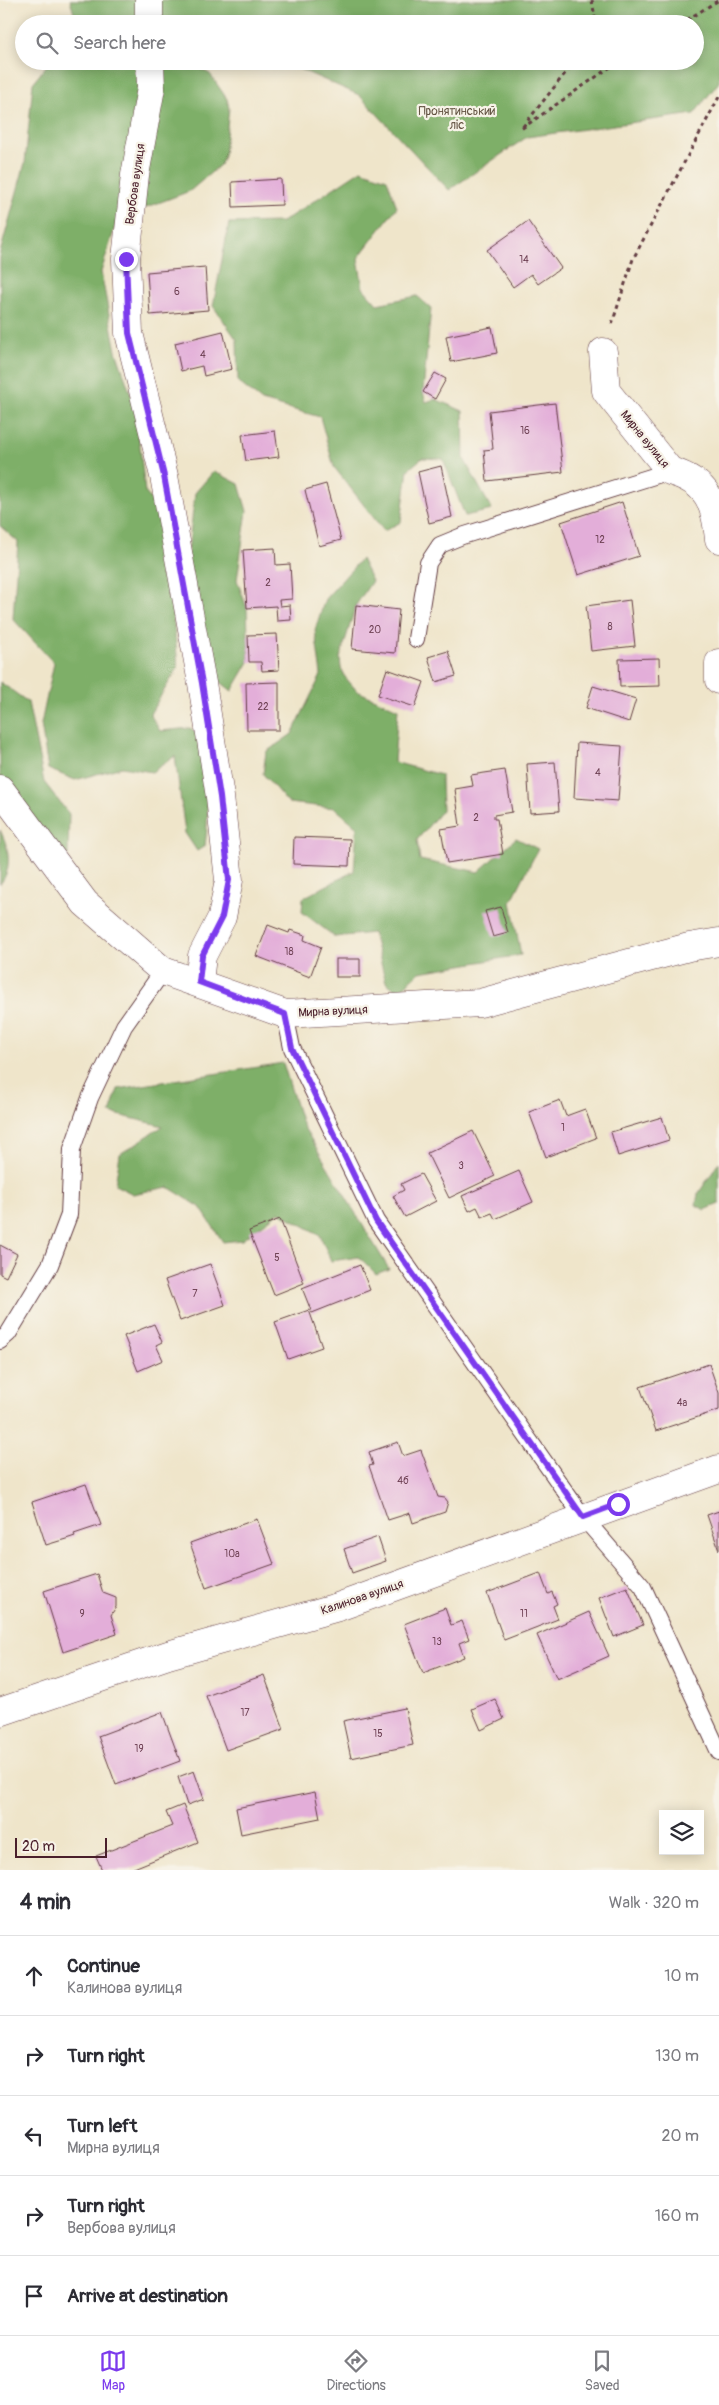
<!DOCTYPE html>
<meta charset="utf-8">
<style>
:root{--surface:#fff;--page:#f2f2f3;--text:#2b2b33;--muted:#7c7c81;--line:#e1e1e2;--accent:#7c3aed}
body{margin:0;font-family:Pangolin,sans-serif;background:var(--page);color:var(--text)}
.controls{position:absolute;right:15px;bottom:15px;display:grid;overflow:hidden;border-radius:0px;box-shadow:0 2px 12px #0003}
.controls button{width:45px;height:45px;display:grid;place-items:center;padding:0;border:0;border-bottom:1px solid var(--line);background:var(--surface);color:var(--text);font:25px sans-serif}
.scale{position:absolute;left:15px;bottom:12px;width:92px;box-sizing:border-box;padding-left:5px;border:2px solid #4a1f2b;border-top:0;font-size:14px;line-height:18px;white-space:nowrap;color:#4a1f2b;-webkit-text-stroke:4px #f7f3e8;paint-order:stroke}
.stop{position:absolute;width:15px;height:15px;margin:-11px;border:4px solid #7c3aed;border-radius:50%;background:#fff}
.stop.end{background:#7c3aed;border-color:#fff;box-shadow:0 1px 5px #0008}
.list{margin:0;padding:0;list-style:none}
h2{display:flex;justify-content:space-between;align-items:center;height:65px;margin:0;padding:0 20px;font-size:21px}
h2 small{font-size:16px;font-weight:400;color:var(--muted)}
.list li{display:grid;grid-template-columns:32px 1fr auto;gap:15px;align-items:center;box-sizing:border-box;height:80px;padding:0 20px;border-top:1px solid var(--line)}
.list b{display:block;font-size:19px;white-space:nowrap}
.list p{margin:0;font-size:16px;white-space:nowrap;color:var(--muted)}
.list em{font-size:16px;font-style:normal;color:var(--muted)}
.icon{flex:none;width:28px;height:28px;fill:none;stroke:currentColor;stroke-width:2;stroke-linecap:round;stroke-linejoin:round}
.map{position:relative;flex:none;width:719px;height:1870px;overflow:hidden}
.search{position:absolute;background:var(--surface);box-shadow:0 2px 12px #0003;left:15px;right:15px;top:15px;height:55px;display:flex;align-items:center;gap:12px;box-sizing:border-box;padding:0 18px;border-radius:28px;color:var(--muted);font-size:19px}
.sheet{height:465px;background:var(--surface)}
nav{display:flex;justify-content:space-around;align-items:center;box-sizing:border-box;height:70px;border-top:1px solid var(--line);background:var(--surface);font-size:14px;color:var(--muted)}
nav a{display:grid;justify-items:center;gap:2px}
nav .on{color:var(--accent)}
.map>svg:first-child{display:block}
.forest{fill:#7eaf68;stroke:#64674a}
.building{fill:#e3aed9}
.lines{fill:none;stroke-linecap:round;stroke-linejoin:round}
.service-casing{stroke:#633d43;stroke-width:18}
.minor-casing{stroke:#633d43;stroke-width:29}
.path{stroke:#633d43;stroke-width:3;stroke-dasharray:4 4;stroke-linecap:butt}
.service{stroke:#fff;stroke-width:16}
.minor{stroke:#fff;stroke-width:28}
.route{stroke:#7c3aed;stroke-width:6}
.labels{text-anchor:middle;stroke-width:4.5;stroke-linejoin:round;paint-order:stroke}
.number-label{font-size:10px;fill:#704356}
.park-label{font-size:12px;fill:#635342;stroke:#f7f3e8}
.street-label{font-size:12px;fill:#4a1f2b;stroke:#f7f3e8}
</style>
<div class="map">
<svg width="719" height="1870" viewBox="0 0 719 1870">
<rect width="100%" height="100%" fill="#f7f3e8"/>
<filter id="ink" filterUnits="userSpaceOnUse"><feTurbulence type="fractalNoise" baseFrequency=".02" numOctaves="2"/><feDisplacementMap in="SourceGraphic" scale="10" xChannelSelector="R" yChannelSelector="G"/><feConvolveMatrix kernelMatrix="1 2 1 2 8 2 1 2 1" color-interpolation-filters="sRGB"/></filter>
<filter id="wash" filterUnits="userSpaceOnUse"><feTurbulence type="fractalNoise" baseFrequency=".0096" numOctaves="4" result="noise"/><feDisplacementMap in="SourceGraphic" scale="20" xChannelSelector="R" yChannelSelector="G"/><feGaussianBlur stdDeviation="1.12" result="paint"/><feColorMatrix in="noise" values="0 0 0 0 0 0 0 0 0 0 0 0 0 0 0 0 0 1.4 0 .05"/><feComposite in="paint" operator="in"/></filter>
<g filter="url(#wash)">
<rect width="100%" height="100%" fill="#efe5ca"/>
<g class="forest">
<polygon points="70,0 150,0 147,24 77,24"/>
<polygon points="158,0 719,0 719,82 694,114 527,137 449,190 359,95 281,61 695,61 695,24 159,24"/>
<path d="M 59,61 L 120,61 L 193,65 L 210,74 L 227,99 L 229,108 L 224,156 L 220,165 L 190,191 L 118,218 L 101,272 L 116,351 L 136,410 L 145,492 L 164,516 L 178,667 L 150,714 L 160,731 L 190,728 L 199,734 C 208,769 210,810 205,846 L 197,851 L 185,833 L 175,756 L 152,772 L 122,767 L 75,780 L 48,769 L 41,724 L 54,663 L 13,619 L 18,542 L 0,526 L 0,253 L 25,163 L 33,83 L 47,65 Z"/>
<polygon points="361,170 387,179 397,207 358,258 363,288 377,304 417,296 431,308 423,392 426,402 435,399 463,411 464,459 492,510 465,516 443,459 422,458 408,470 401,522 384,531 334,467 320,417 262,401 238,382 237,340 213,306 229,223 282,222"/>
<polygon points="214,471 239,484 247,511 237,580 247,608 249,662 232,691 214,677 186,569 195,493"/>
<polygon points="361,559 372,581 356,605 340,658 341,668 345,677 357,691 398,709 394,762 441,775 442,810 417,840 420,860 478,872 516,838 538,849 511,902 521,955 420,972 398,992 386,982 373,933 335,937 302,912 303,898 354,871 357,827 335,808 288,803 263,774 266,752 292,734 321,675 315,630 325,599"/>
<polygon points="0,682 28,702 44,782 69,814 68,855 46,851 0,778"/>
<path d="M 0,830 C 9,847 13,869 0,884 Z"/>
<polygon points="283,1063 302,1124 389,1269 376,1274 359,1257 331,1261 320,1235 279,1212 242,1240 223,1242 200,1207 168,1187 133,1194 115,1185 120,1154 163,1126 110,1113 118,1089"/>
<polygon points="719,1162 719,1204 705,1210 696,1205 698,1194"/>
</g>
<g id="blocks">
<g class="building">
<polygon points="281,179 282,205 233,207 232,182"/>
<polygon points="528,221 561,268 538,284 531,274 513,287 487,250"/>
<polygon points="205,267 208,310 150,315 147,272"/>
<polygon points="492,327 497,353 451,362 446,336"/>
<polygon points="223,331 232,369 204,376 202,366 181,371 175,343"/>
<polygon points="435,373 446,379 435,399 423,392"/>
<polygon points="555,403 563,472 487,481 484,450 493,449 489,411"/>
<polygon points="275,431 279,457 246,461 242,435"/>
<polygon points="441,466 452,517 429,523 418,472"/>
<polygon points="326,484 341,540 319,546 305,490"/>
<polygon points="622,502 639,556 578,575 561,522"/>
<polygon points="275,548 276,565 290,564 292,599 279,600 280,606 290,605 291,620 277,621 276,606 247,608 243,550"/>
<polygon points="630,600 635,646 591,651 586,606"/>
<polygon points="356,605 399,610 395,653 352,649"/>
<polygon points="277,634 279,670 262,671 261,662 249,662 248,635"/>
<polygon points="448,651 456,676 436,682 428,657"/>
<polygon points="659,658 660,686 620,687 619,659"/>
<polygon points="387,669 424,682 415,707 378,695"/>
<polygon points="279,682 279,730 247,730 246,683"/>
<polygon points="593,686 636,699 629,722 586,708"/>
<polygon points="577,743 622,746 618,801 574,798"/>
<polygon points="555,762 559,811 530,813 527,764"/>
<polygon points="505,770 512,812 494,815 494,819 497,819 503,854 447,863 441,829 460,826 455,789 473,786 471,775"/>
<polygon points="294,837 350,839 349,866 293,864"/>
<polygon points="501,907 508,933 493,937 485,911"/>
<polygon points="268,925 289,933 290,930 305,935 304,940 321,947 310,977 256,956"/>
<rect x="336" y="959" width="24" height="18"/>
<polygon points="560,1100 566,1116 585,1109 596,1138 546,1157 529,1112"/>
<polygon points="662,1117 669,1140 618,1156 611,1132"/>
<polygon points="473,1131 495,1176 449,1198 427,1153"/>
<polygon points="519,1171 533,1202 495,1219 492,1213 482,1217 477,1207 469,1211 462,1196"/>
<polygon points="421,1174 436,1201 405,1217 393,1196 404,1190 401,1184"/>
<polygon points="280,1219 304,1283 274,1295 249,1231"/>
<polygon points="0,1245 17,1254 6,1277 0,1274"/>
<polygon points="210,1264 225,1305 180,1321 165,1280"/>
<polygon points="360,1265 370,1290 312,1313 302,1288"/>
<polygon points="309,1310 322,1347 288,1359 275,1322"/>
<polygon points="154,1324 162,1342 156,1345 163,1360 138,1371 124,1336"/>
<polygon points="709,1364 719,1393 719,1410 656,1431 640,1387"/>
<polygon points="398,1442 403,1456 421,1450 438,1497 445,1498 448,1502 445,1512 413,1523 410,1513 388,1520 369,1466 373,1465 369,1452"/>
<polygon points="86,1484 101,1525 74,1534 75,1536 66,1539 46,1545 32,1502"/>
<polygon points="719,1511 719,1550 707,1515"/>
<polygon points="257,1519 274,1564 206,1588 190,1543"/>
<polygon points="378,1537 386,1561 352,1573 344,1549"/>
<polygon points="540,1573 548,1594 552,1592 557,1604 553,1606 558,1619 504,1640 487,1593"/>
<polygon points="97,1574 103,1593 116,1598 116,1607 111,1615 117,1634 63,1652 44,1591"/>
<polygon points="627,1587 643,1625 614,1637 599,1598"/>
<polygon points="445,1608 451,1625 462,1621 469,1639 459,1643 464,1657 423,1673 404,1624"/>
<polygon points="589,1612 609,1656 557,1679 537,1635"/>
<polygon points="264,1675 284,1729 226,1750 206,1696"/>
<polygon points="495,1699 504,1719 481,1730 472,1709"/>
<polygon points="405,1708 413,1745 351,1758 343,1721"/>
<polygon points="162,1712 180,1761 116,1785 98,1736"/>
<polygon points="194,1771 204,1799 187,1805 178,1777"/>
<polygon points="315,1792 320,1818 241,1834 236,1808"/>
<polygon points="183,1805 198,1842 129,1870 102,1870 96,1856 172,1826 166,1812"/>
</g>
</g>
</g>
<g filter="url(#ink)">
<use href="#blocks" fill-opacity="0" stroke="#633d43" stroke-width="1"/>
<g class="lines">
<defs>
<g id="service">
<polyline points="416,639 428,563 440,545 462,536 670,471"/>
<polyline points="285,1014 292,1048 376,1221 583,1517 643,1587 719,1752"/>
<polyline points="0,1341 8,1334 50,1265 69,1215 72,1149 90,1098 124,1026 163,971"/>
</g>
<g id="minor">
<polyline points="149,0 149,24"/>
<polyline points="150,61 151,88 135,175 126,259 129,333 164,476 202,683 220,797 229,880 222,917 202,956 199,982"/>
<path d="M 603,352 L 606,391 L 670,471 C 708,482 715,502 719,539"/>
<polyline points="719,663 719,680"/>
<polyline points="0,789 85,903 163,971 285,1014 480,1003 689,947 719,942"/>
<polyline points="0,1712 168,1655 338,1607 719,1469"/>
</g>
</defs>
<use href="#service" class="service-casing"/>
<use href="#minor" class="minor-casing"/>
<g class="path">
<polyline points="592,0 596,24"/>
<polyline points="680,24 719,0"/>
<polyline points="575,61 521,129 619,61"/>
<polyline points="612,324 633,259 719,97"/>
</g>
<use href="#service" class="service"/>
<use href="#minor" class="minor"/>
</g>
</g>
<g class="lines" filter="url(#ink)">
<polyline class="route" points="126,259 129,333 164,476 202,683 220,797 229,880 222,917 202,956 199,982 285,1014 292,1048 376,1221 583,1517 618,1504"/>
</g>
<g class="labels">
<g class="number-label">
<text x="524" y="263">14</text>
<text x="177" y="295">6</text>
<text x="203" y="358">4</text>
<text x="525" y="434">16</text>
<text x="600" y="543">12</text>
<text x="268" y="586">2</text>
<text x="610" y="630">8</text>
<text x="375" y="633">20</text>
<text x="263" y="710">22</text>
<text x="598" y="776">4</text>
<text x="476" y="821">2</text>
<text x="289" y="955">18</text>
<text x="563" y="1131">1</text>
<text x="461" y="1169">3</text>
<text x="277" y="1261">5</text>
<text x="195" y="1297">7</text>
<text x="682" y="1406">4а</text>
<text x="403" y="1484">4б</text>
<text x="232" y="1557">10а</text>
<text x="82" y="1617">9</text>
<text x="524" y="1617">11</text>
<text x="437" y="1645">13</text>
<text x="245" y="1716">17</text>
<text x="378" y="1737">15</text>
<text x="139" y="1752">19</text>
</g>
<g class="park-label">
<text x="457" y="115">Пронятинський<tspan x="457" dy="14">ліс</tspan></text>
</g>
<g class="street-label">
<text transform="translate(135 184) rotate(-82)" y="4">Вербова вулиця</text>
<text transform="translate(645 439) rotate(51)" y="4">Мирна вулиця</text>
<text transform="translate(333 1011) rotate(-3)" y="4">Мирна вулиця</text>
<text transform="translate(362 1597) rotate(-19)" y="4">Калинова вулиця</text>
</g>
</g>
</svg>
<div class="controls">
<button><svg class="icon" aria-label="layers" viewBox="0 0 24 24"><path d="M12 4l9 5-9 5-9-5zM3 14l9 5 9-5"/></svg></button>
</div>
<div class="scale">20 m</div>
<div class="stop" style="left:618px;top:1504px"></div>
<div class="stop end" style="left:126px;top:259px"></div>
<div class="search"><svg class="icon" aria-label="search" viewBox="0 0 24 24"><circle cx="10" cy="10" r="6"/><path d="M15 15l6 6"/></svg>Search here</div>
</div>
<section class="sheet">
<h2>4 min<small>Walk · 320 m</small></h2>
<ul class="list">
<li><svg class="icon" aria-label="ahead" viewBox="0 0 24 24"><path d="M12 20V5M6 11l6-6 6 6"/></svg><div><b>Continue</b><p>Калинова вулиця</p></div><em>10 m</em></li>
<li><svg class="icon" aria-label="right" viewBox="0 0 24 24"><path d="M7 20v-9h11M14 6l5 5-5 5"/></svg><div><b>Turn right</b></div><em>130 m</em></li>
<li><svg class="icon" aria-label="left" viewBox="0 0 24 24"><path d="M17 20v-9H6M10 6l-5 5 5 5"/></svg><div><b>Turn left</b><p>Мирна вулиця</p></div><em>20 m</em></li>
<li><svg class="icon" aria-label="right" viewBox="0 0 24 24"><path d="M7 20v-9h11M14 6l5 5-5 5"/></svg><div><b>Turn right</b><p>Вербова вулиця</p></div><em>160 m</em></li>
<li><svg class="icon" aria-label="arrive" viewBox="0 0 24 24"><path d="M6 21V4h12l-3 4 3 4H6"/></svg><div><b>Arrive at destination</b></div></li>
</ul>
</section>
<nav>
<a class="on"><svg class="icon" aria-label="map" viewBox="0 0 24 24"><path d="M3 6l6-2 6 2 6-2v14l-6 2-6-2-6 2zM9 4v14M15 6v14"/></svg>Map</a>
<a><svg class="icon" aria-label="directions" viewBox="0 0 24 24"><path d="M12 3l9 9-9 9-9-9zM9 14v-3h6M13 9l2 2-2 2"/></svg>Directions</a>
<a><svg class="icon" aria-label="saved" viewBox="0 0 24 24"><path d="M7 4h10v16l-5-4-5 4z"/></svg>Saved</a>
</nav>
